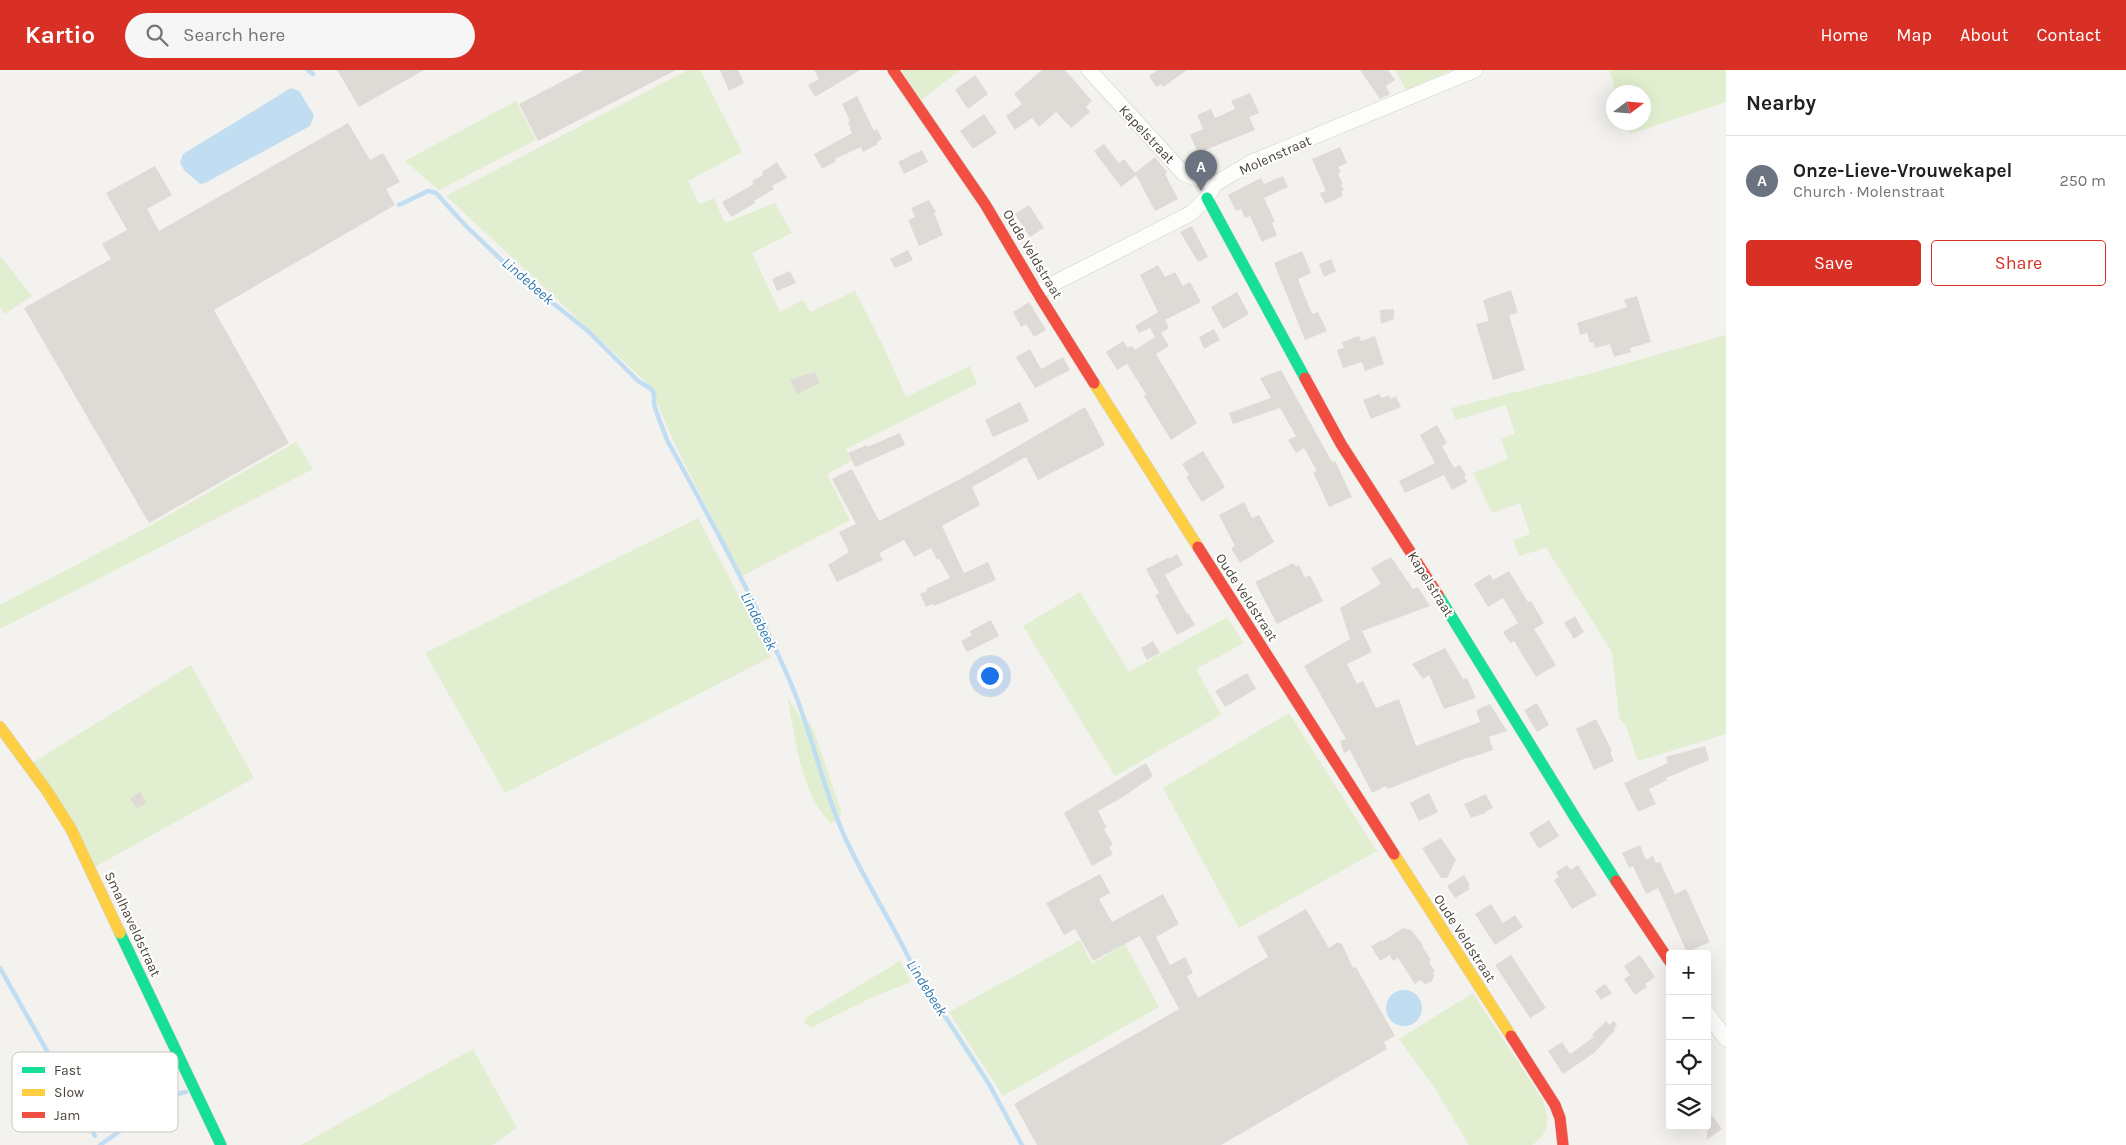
<!DOCTYPE html>
<meta charset="utf-8">
<style>
:root{--surface:#fff;--page:#f6f6f6;--text:#202124;--muted:#757577;--line:#e0e0e0;--accent:#d93025}
body{margin:0;font-family:Karla,sans-serif;background:var(--page);color:var(--text)}
.controls{position:absolute;right:15px;bottom:15px;display:grid;overflow:hidden;border-radius:5px;box-shadow:0 5px 20px #0002}
.controls button{width:45px;height:45px;display:grid;place-items:center;padding:0;border:0;border-bottom:1px solid var(--line);background:var(--surface);color:var(--text);font:25px sans-serif}
.compass{position:absolute;left:1606px;top:15px;width:45px;height:45px;border-radius:50%;background:var(--surface);box-shadow:0 5px 20px #0002;rotate:74deg}
.you{position:absolute;left:989px;top:605px;width:18px;height:18px;margin:-12px;border:4px solid #fff;border-radius:50%;background:#1a73e8;box-shadow:0 0 0 8px #1a73e833}
.badge{display:grid;place-items:center;width:32px;height:32px;border-radius:50%;background:var(--accent);color:#fff;font-size:16px;font-weight:700}
.pin{position:absolute;translate:-50% -41px;filter:drop-shadow(0 1px 2px #0008)}
.pin::after{content:'';position:absolute;top:26px;width:18px;height:15px;background:inherit;clip-path:polygon(0 0,100% 0,50% 100%)}
.list{margin:0;padding:0;list-style:none}
h2{display:flex;justify-content:space-between;align-items:center;height:65px;margin:0;padding:0 20px;font-size:21px}
h2 small{font-size:16px;font-weight:400;color:var(--muted)}
.list li{display:grid;grid-template-columns:32px 1fr auto;gap:15px;align-items:center;box-sizing:border-box;height:90px;padding:0 20px;border-top:1px solid var(--line)}
.list b{display:block;font-size:19px;white-space:nowrap}
.list p{margin:0;font-size:16px;white-space:nowrap;color:var(--muted)}
.list em{font-size:16px;font-style:normal;color:var(--muted)}
.actions{display:flex;gap:10px;padding:15px 20px}
.actions a{flex:1;padding:11px 0;border:1px solid var(--accent);border-radius:5px;text-align:center;font-size:18px;color:var(--accent)}
.actions .main{background:var(--accent);color:#fff}
.icon{flex:none;width:28px;height:28px;fill:none;stroke:currentColor;stroke-width:2;stroke-linecap:round;stroke-linejoin:round}
.map{position:relative;flex:none;width:1726px;height:1075px;overflow:hidden}
header{display:flex;align-items:center;gap:30px;box-sizing:border-box;height:70px;padding:0 25px;background:var(--accent);color:#fff}
header strong{font-size:24px}
nav{display:flex;gap:28px;margin-inline-start:auto;font-size:18px}
.search{width:350px;height:45px;background:var(--page);display:flex;align-items:center;gap:12px;box-sizing:border-box;padding:0 18px;border-radius:28px;color:var(--muted);font-size:19px}
main{display:flex}
aside{flex:1;background:var(--surface)}
.map>svg:first-child{display:block}
.green{fill:#e1eecf}
.water{fill:#c0ddf1}
.lines{fill:none;stroke-linecap:round;stroke-linejoin:round}
.stream{stroke:#c0ddf1;stroke-width:4.5}
.building{fill:#dedbd6}
.street-casing{stroke:#d2d0cb;stroke-width:16}
.fast-casing{stroke:#d3cfc5;stroke-width:12}
.slow-casing{stroke:#d3cfc5;stroke-width:12}
.jam-casing{stroke:#d3cfc5;stroke-width:12}
.street{stroke:#fdfdfc;stroke-width:15}
.fast{stroke:#16e098;stroke-width:11}
.slow{stroke:#ffcf43;stroke-width:11}
.jam{stroke:#f24e42;stroke-width:11}
.labels{text-anchor:middle;stroke-width:4;stroke-linejoin:round;paint-order:stroke}
.street-label{font-size:14px;fill:#4b4439;stroke:#fff}
.water-label{font-size:15px;font-style:italic;fill:#2e7ab2;stroke:#fff}
.key{fill:#fff;stroke:#c9c7c4;stroke-width:1}
.key-label{font-size:14px;fill:#4b4439}
</style>
<header>
<strong>Kartio</strong>
<div class="search"><svg class="icon" aria-label="search" viewBox="0 0 24 24"><circle cx="10" cy="10" r="6"/><path d="M15 15l6 6"/></svg>Search here</div>
<nav><a>Home</a><a>Map</a><a>About</a><a>Contact</a></nav>
</header>
<main>
<div class="map">
<svg width="1726" height="1075" viewBox="0 0 1726 1075">
<rect width="100%" height="100%" fill="#f4f2ee"/>
<g class="green">
<polygon points="688,0 700,0 742,82 688,111 699,134 714,128 725,153 775,133 792,163 752,183 780,242 803,230 810,242 855,221 885,280 906,327 970,296 977,314 846,379 851,391 827,404 850,450 742,506 679,383 649,315 446,126"/>
<polygon points="901,0 960,0 921,30"/>
<polygon points="1395,0 1452,0 1406,20"/>
<polygon points="1609,0 1726,0 1726,32 1630,64 1626,53 1644,52 1644,22 1616,22"/>
<polygon points="516,31 536,70 439,120 405,91"/>
<polygon points="0,186 32,226 5,244 0,237"/>
<polygon points="1726,265 1726,664 1638,691 1626,656 1619,648 1612,582 1546,478 1519,486 1513,470 1530,464 1520,433 1492,443 1473,403 1508,389 1501,369 1515,364 1506,335 1456,350 1451,338 1593,303"/>
<polygon points="296,372 313,399 0,559 0,535 146,458"/>
<polygon points="698,448 771,587 505,723 425,583"/>
<polygon points="1080,522 1129,602 1227,547 1244,573 1196,599 1221,645 1115,706 1023,556"/>
<polygon points="191,595 254,708 95,797 32,693"/>
<path d="M 787,626 L 803,653 L 810,652 L 815,664 L 842,744 L 831,754 C 798,718 797,671 787,626 Z"/>
<polygon points="1289,643 1377,781 1239,858 1163,718"/>
<polygon points="1080,870 1092,894 1125,874 1159,937 1003,1026 949,942"/>
<polygon points="900,891 911,912 877,925 812,957 804,953 807,947"/>
<path d="M 1473,923 L 1543,1030 C 1549,1049 1551,1062 1532,1075 L 1469,1075 L 1436,1020 L 1399,969 Z"/>
<polygon points="473,979 517,1058 492,1075 301,1075"/>
</g>
<g class="water">
<polygon points="291,18 299,21 314,45 310,56 205,113 200,114 184,100 180,93 183,84"/>
<circle cx="1404" cy="938" r="18"/>
</g>
<g class="lines">
<g class="stream">
<polyline points="308,0 313,4"/>
<path d="M 399,135 L 428,121 L 436,123 L 465,155 L 516,204 L 588,261 L 638,311 L 650,318 L 654,323 L 654,334 L 659,349 L 667,370 C 711,450 756,532 792,616 C 812,664 822,715 843,763 C 863,809 892,851 913,897 L 989,1014 L 1022,1075"/>
<polyline points="0,898 95,1066"/>
<polyline points="100,1075 171,1025 186,1022"/>
</g>
</g>
<g class="building">
<polygon points="337,0 424,0 359,37"/>
<polygon points="584,0 676,0 538,71 519,34"/>
<polygon points="720,0 738,0 744,13 729,21"/>
<polygon points="814,0 860,0 815,27 808,15 819,9"/>
<polygon points="1042,0 1065,0 1092,31 1086,37 1090,42 1071,58 1056,42 1039,57 1032,48 1015,60 1006,46 1022,34 1014,24"/>
<polygon points="1158,0 1187,0 1163,17 1161,14 1156,17 1149,6"/>
<polygon points="1360,0 1388,0 1395,10 1386,16 1390,24 1380,29"/>
<polygon points="975,5 988,24 968,39 955,20"/>
<polygon points="1250,23 1259,43 1249,47 1255,60 1198,83 1190,65 1203,59 1197,45 1211,39 1215,48 1235,39 1231,31"/>
<polygon points="857,26 874,61 877,59 882,69 877,72 878,74 863,82 861,77 835,89 836,91 822,99 814,84 852,63 848,52 850,51 842,34"/>
<polygon points="984,44 997,63 973,79 960,61"/>
<polygon points="348,53 370,90 383,83 400,112 386,119 395,135 214,240 289,373 149,453 24,238 111,189 102,174 127,160 106,123 155,96 172,125 147,139 159,161"/>
<polygon points="1104,74 1119,93 1124,89 1135,103 1155,87 1167,102 1165,104 1178,129 1155,141 1136,105 1121,117 1094,81"/>
<polygon points="1340,77 1347,93 1338,97 1341,102 1338,104 1343,114 1341,114 1344,120 1341,121 1343,126 1325,134 1320,123 1326,121 1312,89"/>
<polygon points="922,80 928,92 904,104 898,92"/>
<polygon points="777,92 787,108 772,116 774,119 754,131 755,133 731,147 722,132 754,114 752,111 763,105 762,102"/>
<polygon points="1283,106 1288,117 1264,128 1275,152 1272,153 1277,165 1262,172 1250,146 1245,148 1241,139 1236,141 1228,125 1261,108 1264,114"/>
<polygon points="929,130 936,142 934,143 943,165 919,176 908,150 915,147 911,138"/>
<polygon points="1029,135 1044,158 1030,167 1015,144"/>
<polygon points="1192,156 1208,187 1198,192 1180,162"/>
<polygon points="908,180 913,190 895,198 890,189"/>
<polygon points="1302,181 1311,203 1298,209 1312,244 1318,242 1327,261 1305,270 1274,193"/>
<polygon points="1331,189 1336,201 1324,207 1319,194"/>
<polygon points="1158,195 1165,207 1175,202 1183,216 1190,212 1201,232 1165,250 1169,258 1161,263 1169,276 1156,284 1197,353 1171,370 1144,326 1146,324 1127,294 1117,300 1106,282 1123,271 1128,278 1132,276 1135,280 1158,265 1155,267 1150,258 1139,263 1135,256 1158,242 1140,205"/>
<polygon points="790,201 796,213 777,221 772,209"/>
<polygon points="1511,220 1518,243 1509,245 1525,300 1493,310 1476,254 1489,251 1483,230"/>
<polygon points="1237,222 1249,244 1223,259 1211,237"/>
<polygon points="1637,226 1651,272 1630,278 1631,282 1614,287 1610,274 1595,278 1593,272 1590,273 1587,263 1580,265 1577,253 1627,237 1624,230"/>
<polygon points="1029,232 1046,260 1034,267 1026,254 1021,257 1013,242"/>
<polygon points="1394,239 1394,249 1381,254 1380,240"/>
<polygon points="1214,259 1220,270 1204,279 1199,267"/>
<polygon points="1359,266 1361,271 1375,266 1384,294 1365,301 1362,292 1343,298 1337,280 1344,278 1342,272"/>
<polygon points="1030,279 1041,299 1063,287 1070,300 1035,318 1016,287"/>
<polygon points="1281,300 1332,392 1335,391 1352,427 1329,437 1313,402 1317,401 1304,378 1296,383 1288,370 1296,366 1280,338 1233,354 1229,343 1271,328 1260,308"/>
<polygon points="815,302 820,313 797,324 790,310"/>
<polygon points="1379,324 1382,328 1389,325 1390,329 1396,326 1401,337 1371,349 1363,330"/>
<polygon points="1020,332 1029,351 993,367 985,350"/>
<polygon points="1085,337 1105,375 1038,410 1026,387 972,417 980,435 942,456 964,503 988,492 996,510 934,536 932,534 926,537 920,524 927,521 926,519 950,508 939,488 937,490 931,478 914,487 904,470 879,483 883,490 837,512 828,495 849,482 839,462 856,454 832,409 852,399 879,451 970,404"/>
<polygon points="1437,355 1447,373 1442,376 1454,398 1460,395 1466,405 1464,406 1467,412 1452,420 1444,405 1405,423 1399,411 1435,393 1420,365"/>
<polygon points="900,363 905,375 855,397 848,383 867,375 867,377"/>
<polygon points="1203,381 1225,417 1202,432 1186,407 1189,405 1182,394"/>
<polygon points="1244,432 1252,448 1259,445 1274,472 1240,493 1231,478 1235,476 1219,445"/>
<polygon points="1177,484 1183,495 1165,505 1187,544 1188,543 1195,555 1177,565 1155,525 1159,523 1146,499 1169,487 1170,489"/>
<polygon points="1391,487 1413,519 1418,517 1430,536 1362,561 1372,582 1347,594 1357,614 1363,611 1376,638 1399,629 1416,676 1480,652 1476,640 1490,634 1507,661 1489,667 1493,680 1469,688 1469,687 1388,719 1386,716 1372,723 1350,680 1344,683 1340,671 1346,669 1304,596 1350,569 1340,538 1381,514 1371,498"/>
<polygon points="1293,493 1296,497 1299,495 1305,508 1310,505 1323,531 1277,554 1255,512"/>
<polygon points="1509,501 1528,532 1531,531 1544,553 1534,559 1556,595 1536,607 1514,571 1510,573 1503,562 1518,553 1503,528 1488,537 1474,514 1490,504 1493,510"/>
<polygon points="1575,546 1584,562 1574,569 1564,553"/>
<polygon points="991,550 999,566 967,582 961,571 972,565 970,561"/>
<polygon points="1153,571 1160,583 1147,590 1141,578"/>
<polygon points="1445,578 1463,609 1467,608 1476,628 1444,639 1429,605 1423,609 1412,594"/>
<polygon points="1247,603 1256,619 1225,637 1215,621"/>
<polygon points="1537,633 1549,655 1537,662 1524,640"/>
<polygon points="1596,649 1612,681 1610,682 1614,691 1594,700 1576,659"/>
<polygon points="1705,676 1709,690 1666,708 1667,710 1649,719 1656,734 1638,742 1624,713 1668,693 1666,687"/>
<polygon points="1146,693 1153,706 1123,727 1098,741 1107,758 1104,759 1113,775 1109,777 1113,784 1092,796 1064,743"/>
<polygon points="140,722 146,733 137,739 130,728"/>
<polygon points="1429,723 1438,742 1419,751 1410,733"/>
<polygon points="1486,724 1493,738 1485,742 1486,743 1471,748 1464,734"/>
<polygon points="1549,750 1559,766 1539,779 1529,763"/>
<polygon points="1441,768 1456,790 1447,808 1441,808 1422,778"/>
<polygon points="1640,775 1646,790 1653,786 1656,793 1660,792 1675,824 1686,819 1710,872 1687,882 1658,818 1646,824 1633,796 1629,798 1622,783"/>
<polygon points="1567,795 1571,800 1578,795 1597,825 1572,839 1554,810 1559,807 1556,802"/>
<polygon points="1100,804 1110,823 1099,829 1112,852 1163,824 1179,854 1156,867 1170,895 1185,887 1193,903 1187,906 1198,928 1268,887 1257,867 1306,839 1329,878 1338,872 1342,874 1353,898 1356,897 1395,966 1384,972 1387,979 1221,1075 1037,1075 1014,1034 1179,939 1140,866 1093,891 1075,859 1064,865 1046,833"/>
<polygon points="1464,805 1470,815 1468,816 1470,819 1455,828 1447,816"/>
<polygon points="1491,834 1503,853 1515,845 1523,857 1495,875 1475,844"/>
<polygon points="1403,858 1411,860 1423,875 1422,876 1431,890 1429,892 1435,901 1433,902 1434,907 1431,912 1425,914 1420,910 1415,914 1398,888 1393,891 1390,885 1380,891 1371,876 1382,870 1383,871"/>
<polygon points="1511,885 1546,938 1530,948 1495,895"/>
<polygon points="1640,885 1655,907 1645,914 1647,917 1635,925 1624,909 1630,905 1624,896"/>
<polygon points="1605,914 1612,923 1601,930 1595,921"/>
<polygon points="1606,951 1609,955 1614,951 1617,955 1614,959 1615,960 1594,983 1563,1004 1548,981 1562,972 1570,984 1594,967 1592,965"/>
<polygon points="1707,1038 1722,1059 1707,1070"/>
</g>
<g class="lines">
<defs>
<g id="street">
<polyline points="1089,0 1184,104 1215,114"/>
<polyline points="1037,222 1190,144 1207,128 1215,114 1252,92 1475,0"/>
<polyline points="1707,943 1726,969"/>
</g>
<g id="fast">
<polyline points="1207,128 1305,308"/>
<polyline points="1438,525 1576,749 1616,811"/>
<polyline points="120,863 221,1075"/>
</g>
<g id="slow">
<polyline points="1094,313 1198,477"/>
<polyline points="0,657 47,721 71,759 120,863"/>
<polyline points="1394,784 1511,966"/>
</g>
<g id="jam">
<polyline points="893,0 985,134 1037,222 1094,313"/>
<polyline points="1305,308 1341,374 1438,525"/>
<polyline points="1198,477 1394,784"/>
<polyline points="1616,811 1670,892"/>
<polyline points="1511,966 1555,1035 1560,1048 1563,1075"/>
</g>
</defs>
<use href="#street" class="street-casing"/>
<use href="#fast" class="fast-casing"/>
<use href="#slow" class="slow-casing"/>
<use href="#jam" class="jam-casing"/>
<use href="#street" class="street"/>
<use href="#fast" class="fast"/>
<use href="#slow" class="slow"/>
<use href="#jam" class="jam"/>
</g>
<g class="labels">
<g class="street-label">
<text transform="translate(1147 64) rotate(47)" y="5">Kapelstraat</text>
<text transform="translate(1275 85) rotate(-24)" y="5">Molenstraat</text>
<text transform="translate(1033 184) rotate(59)" y="5">Oude Veldstraat</text>
<text transform="translate(1431 514) rotate(58)" y="5">Kapelstraat</text>
<text transform="translate(1247 527) rotate(57)" y="5">Oude Veldstraat</text>
<text transform="translate(133 854) rotate(65)" y="5">Smalhaveldstraat</text>
<text transform="translate(1465 868) rotate(57)" y="5">Oude Veldstraat</text>
</g>
<g class="water-label">
<text transform="translate(528 211) rotate(41)" y="5">Lindebeek</text>
<text transform="translate(759 551) rotate(63)" y="5">Lindebeek</text>
<text transform="translate(927 918) rotate(58)" y="5">Lindebeek</text>
</g>
</g>
<rect x="12" y="982" width="166" height="80" rx="8" class="key"/>
<rect x="22" y="997" width="23" height="6" fill="#16e098"/>
<rect x="22" y="1019" width="23" height="7" fill="#ffcf43"/>
<rect x="22" y="1042" width="23" height="6" fill="#f24e42"/>
<g class="key-label">
<text x="54" y="1005">Fast</text>
<text x="54" y="1027">Slow</text>
<text x="54" y="1050">Jam</text>
</g>
</svg>
<div class="controls">
<button>+</button>
<button>−</button>
<button><svg class="icon" aria-label="locate" viewBox="0 0 24 24"><circle cx="12" cy="12" r="6"/><path d="M12 2v4M12 18v4M2 12h4M18 12h4"/></svg></button>
<button><svg class="icon" aria-label="layers" viewBox="0 0 24 24"><path d="M12 4l9 5-9 5-9-5zM3 14l9 5 9-5"/></svg></button>
</div>
<svg class="compass" viewBox="-18 -18 36 36"><path d="M0-13l5 13h-10z" fill="#e53935"/><path d="M0 13l5-13h-10z" fill="#757577"/></svg>
<div class="you"></div>
<div class="pin badge" style="left:1201px;top:121px;background:#6b7280">A</div>
</div>
<aside>
<h2>Nearby<small></small></h2>
<ul class="list">
<li><span class="badge" style="background:#6b7280">A</span><div><b>Onze-Lieve-Vrouwekapel</b><p>Church · Molenstraat</p></div><em>250 m</em></li>
</ul>
<div class="actions"><a class="main">Save</a><a>Share</a></div>
</aside>
</main>
